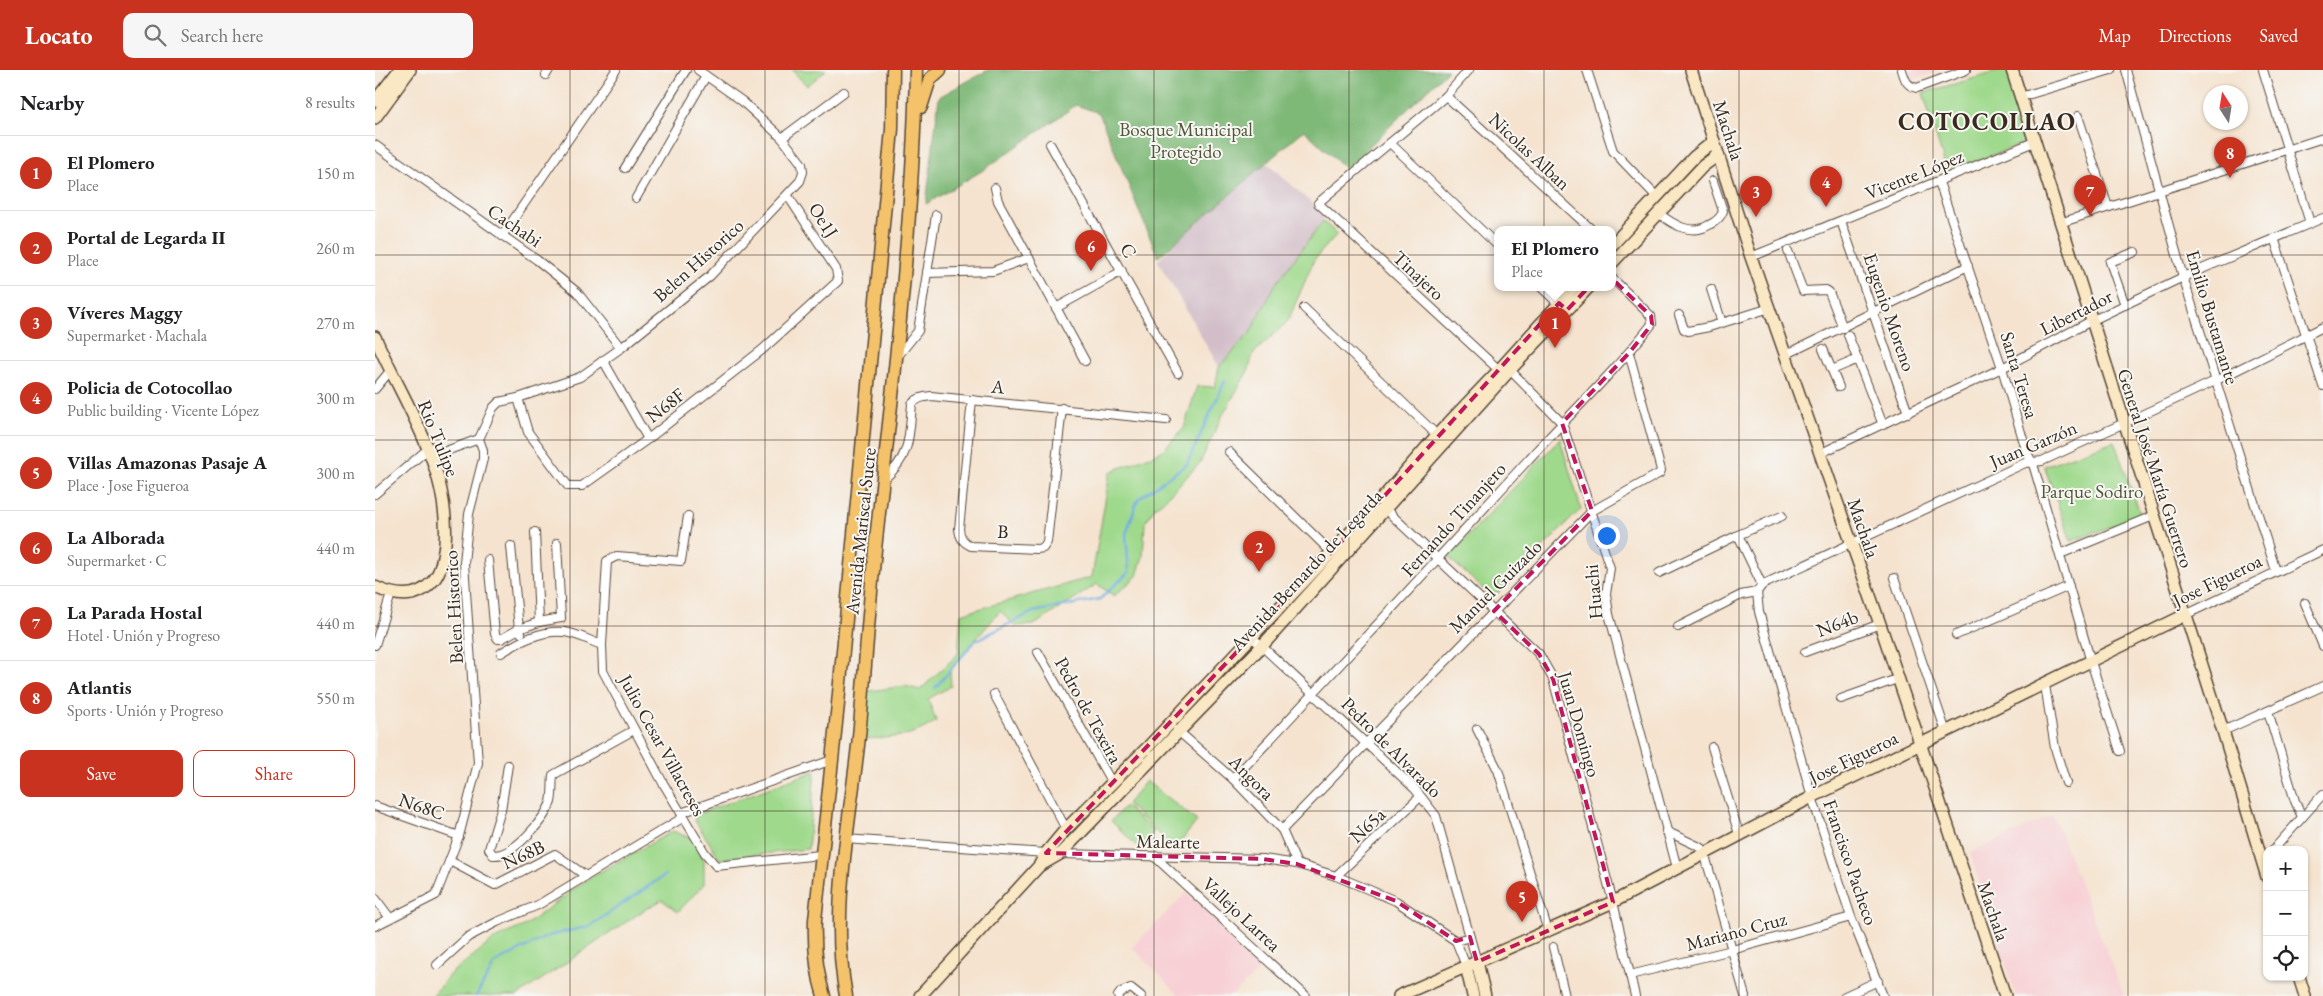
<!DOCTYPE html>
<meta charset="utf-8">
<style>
:root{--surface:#fff;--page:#f6f6f6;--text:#202124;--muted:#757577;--line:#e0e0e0;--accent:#c8321e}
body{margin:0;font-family:"EB Garamond",serif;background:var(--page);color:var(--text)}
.controls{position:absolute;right:15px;bottom:15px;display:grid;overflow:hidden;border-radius:10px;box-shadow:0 1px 4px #0004}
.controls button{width:45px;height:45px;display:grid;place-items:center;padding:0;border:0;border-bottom:1px solid var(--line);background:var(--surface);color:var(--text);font:25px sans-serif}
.compass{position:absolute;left:1828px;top:15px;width:45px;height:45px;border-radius:50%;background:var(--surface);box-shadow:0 1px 4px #0004;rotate:348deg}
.you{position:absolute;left:1231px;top:465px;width:18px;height:18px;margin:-12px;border:4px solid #fff;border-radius:50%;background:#1a73e8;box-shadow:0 0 0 8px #1a73e833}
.badge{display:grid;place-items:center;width:32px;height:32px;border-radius:50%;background:var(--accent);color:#fff;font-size:16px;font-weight:700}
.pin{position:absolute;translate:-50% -41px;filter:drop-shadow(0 1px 2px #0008)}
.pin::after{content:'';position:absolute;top:26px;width:18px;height:15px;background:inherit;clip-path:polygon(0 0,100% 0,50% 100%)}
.popup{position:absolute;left:1119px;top:156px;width:122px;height:65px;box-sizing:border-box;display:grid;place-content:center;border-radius:10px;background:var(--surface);filter:drop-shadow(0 1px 4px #0005);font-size:16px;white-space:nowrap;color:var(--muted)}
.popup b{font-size:19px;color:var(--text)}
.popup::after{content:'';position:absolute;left:50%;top:100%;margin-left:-10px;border:10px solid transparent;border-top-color:var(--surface)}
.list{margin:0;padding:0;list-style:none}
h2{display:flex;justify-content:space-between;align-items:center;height:65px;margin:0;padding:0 20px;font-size:21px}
h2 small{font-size:16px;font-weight:400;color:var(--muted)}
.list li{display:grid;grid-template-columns:32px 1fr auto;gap:15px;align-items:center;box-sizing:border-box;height:75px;padding:0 20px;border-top:1px solid var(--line)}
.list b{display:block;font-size:19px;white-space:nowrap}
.list p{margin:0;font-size:16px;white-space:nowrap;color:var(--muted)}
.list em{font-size:16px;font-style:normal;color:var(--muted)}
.actions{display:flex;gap:10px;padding:15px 20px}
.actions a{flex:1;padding:11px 0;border:1px solid var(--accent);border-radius:10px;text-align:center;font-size:18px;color:var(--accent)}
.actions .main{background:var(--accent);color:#fff}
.icon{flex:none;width:28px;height:28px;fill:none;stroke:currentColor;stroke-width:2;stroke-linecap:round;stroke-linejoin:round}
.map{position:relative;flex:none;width:1948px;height:926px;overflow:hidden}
header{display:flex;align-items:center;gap:30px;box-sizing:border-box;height:70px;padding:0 25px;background:var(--accent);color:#fff}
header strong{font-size:24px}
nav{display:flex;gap:28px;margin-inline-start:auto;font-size:18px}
.search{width:350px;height:45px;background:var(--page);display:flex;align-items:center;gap:12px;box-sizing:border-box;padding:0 18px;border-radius:10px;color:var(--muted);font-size:19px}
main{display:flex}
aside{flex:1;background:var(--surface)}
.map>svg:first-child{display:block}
.built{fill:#f7cfd4}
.industrial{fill:#d2bdc8}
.green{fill:#9fd98c;stroke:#6d8255}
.forest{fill:#7fb978;stroke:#5d724b}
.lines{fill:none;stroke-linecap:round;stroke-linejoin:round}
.stream{stroke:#6eace0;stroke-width:2.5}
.street-casing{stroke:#574639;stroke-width:10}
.secondary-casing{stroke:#574639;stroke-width:14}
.primary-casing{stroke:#574639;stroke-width:15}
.street{stroke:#fff;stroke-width:8}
.secondary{stroke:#fae7c3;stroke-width:11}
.primary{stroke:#f3c26a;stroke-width:12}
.marked{fill:none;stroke:#c2185b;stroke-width:4;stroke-dasharray:10 6;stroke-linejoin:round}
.grid{fill:none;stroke:#3b2a1e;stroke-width:1;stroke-opacity:0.55}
.labels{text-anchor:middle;stroke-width:4;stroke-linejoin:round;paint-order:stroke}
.park-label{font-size:19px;fill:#54563a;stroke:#f6f6f2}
.street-label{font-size:19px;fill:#3b2a1e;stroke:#f6f6f2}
.district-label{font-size:24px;font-weight:bold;letter-spacing:1px;fill:#3b2a1e;stroke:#f6f6f2}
</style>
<header>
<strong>Locato</strong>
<div class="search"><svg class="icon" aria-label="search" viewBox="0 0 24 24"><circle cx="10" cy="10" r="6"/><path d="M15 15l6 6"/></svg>Search here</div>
<nav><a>Map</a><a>Directions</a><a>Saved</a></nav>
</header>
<main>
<aside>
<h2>Nearby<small>8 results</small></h2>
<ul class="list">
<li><span class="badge">1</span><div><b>El Plomero</b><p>Place</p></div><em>150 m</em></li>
<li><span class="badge">2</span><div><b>Portal de Legarda II</b><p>Place</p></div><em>260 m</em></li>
<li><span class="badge">3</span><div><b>Víveres Maggy</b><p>Supermarket · Machala</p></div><em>270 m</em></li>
<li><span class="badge">4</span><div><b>Policia de Cotocollao</b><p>Public building · Vicente López</p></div><em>300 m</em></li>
<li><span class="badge">5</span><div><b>Villas Amazonas Pasaje A</b><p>Place · Jose Figueroa</p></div><em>300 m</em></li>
<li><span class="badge">6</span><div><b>La Alborada</b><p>Supermarket · C</p></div><em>440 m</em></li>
<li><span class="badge">7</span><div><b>La Parada Hostal</b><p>Hotel · Unión y Progreso</p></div><em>440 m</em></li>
<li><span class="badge">8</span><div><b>Atlantis</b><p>Sports · Unión y Progreso</p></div><em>550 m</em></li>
</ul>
<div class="actions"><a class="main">Save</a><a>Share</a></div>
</aside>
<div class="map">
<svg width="1948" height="926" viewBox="0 0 1948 926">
<rect width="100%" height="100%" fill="#f6f6f2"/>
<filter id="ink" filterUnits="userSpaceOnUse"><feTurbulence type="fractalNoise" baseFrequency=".02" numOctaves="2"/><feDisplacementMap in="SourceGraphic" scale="10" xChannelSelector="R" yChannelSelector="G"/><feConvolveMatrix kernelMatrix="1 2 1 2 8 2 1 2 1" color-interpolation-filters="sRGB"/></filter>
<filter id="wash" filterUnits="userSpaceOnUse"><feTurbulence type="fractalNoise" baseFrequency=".0096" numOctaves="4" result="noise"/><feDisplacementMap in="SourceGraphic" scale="20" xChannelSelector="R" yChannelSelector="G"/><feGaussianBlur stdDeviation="1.12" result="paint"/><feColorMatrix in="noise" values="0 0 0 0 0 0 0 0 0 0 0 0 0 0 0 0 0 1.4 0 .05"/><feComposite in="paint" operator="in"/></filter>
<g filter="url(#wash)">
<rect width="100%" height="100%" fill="#f5e3cf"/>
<g class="built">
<polygon points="1535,0 1566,0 1538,10"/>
<polygon points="1678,745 1749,926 1641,926 1595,783"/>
<polygon points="811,823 892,893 856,926 805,926 757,877"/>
</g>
<polygon class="industrial" points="884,86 951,146 900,215 875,263 844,297 783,191"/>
<g class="green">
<polygon points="417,0 451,0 432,16"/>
<polygon points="1628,0 1634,0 1653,72 1572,102 1548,23"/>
<path d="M 948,151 L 962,164 L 939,190 L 913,251 L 878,284 L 874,299 L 846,348 L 825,393 L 787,432 L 780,437 L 770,453 L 768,486 L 762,506 L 739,526 L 722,514 L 659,555 L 640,556 L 625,541 L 575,600 L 576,616 L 553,629 L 561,651 C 538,668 514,668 486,669 L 488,622 L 530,616 L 545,620 L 583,584 L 586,544 L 717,507 L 735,402 L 787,381 L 809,358 L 822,316 L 840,317 L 844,297 L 875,263 L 900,215 Z"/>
<polygon points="1185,369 1206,439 1118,528 1073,487"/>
<polygon points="1739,371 1766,446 1696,471 1669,396"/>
<polygon points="440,701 433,779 345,789 320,751 320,745"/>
<polygon points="771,711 822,751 800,779 752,734"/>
<polygon points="750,736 779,762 764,778 736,751"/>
<polygon points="298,761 318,769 329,790 329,814 303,842 287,830 269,840 142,926 57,926 76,903 121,868 151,855 214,808"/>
</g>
<polygon class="forest" points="613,0 1073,0 971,99 929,60 783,187 724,43 701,35 610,99 551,134 564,27"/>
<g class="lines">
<g class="stream">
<polyline points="560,618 600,571 658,542 725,529 754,502 751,464 763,429 812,394 850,311"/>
<polyline points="101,926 120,893 173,866 215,856 290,805"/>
</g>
</g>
</g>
<g filter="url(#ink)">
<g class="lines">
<defs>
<g id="street">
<polyline points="1094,0 1071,26 943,133 1124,300"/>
<polyline points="1212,0 1238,81 1282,127"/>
<path d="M 1527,0 C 1530,9 1531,16 1542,18 L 1591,0"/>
<polyline points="1751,0 1808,207 1901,501"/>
<polyline points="1888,0 1935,153"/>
<polyline points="171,5 174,0"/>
<polyline points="1071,26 1216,159"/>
<polyline points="1645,27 1736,0"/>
<polyline points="1703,46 1733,137"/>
<polyline points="407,68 469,22"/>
<polyline points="1015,73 1122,175"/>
<polyline points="675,74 803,303"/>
<polyline points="0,75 162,190 202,222 246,278"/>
<polyline points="250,98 311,0"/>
<polyline points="1564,112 1627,298 1652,383 1658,394 1716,592 1745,681"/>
<polyline points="261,128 331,6"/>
<path d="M 1283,143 C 1299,155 1316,166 1334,155 C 1340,152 1346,148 1348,141 L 1338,111"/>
<polyline points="1466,151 1533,343"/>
<polyline points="1685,153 1948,68"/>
<polyline points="127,166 241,0"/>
<polyline points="1899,168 1948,316"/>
<polyline points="1413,181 1428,221 1451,220 1454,222 1468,258"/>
<polyline points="1376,187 1659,72"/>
<polyline points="654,188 710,291"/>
<polyline points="552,203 618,201 654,188 623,131 620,118"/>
<polyline points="1166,217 1186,236"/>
<polyline points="1336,219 1347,253"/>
<polyline points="1750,235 1735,192 1760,182"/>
<polyline points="681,238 747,201"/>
<polyline points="929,238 1065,368"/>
<polyline points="1304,245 1309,259 1313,261 1334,257 1395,238"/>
<polyline points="1473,265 1508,355"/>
<polyline points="1448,279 1464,317"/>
<polyline points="1410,285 1593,196"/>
<polyline points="523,286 543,261 561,145"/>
<polyline points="228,290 273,369"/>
<polyline points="1135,300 1187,353 1235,498 1231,524 1234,544 1302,798"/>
<polyline points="1457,300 1483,289"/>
<polyline points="0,319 15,301"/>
<polyline points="143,328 153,362 193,416 207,416 273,369 387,280 463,211 461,199 413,126"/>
<path d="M 597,330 L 584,459 C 585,468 588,472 596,476 L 662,479 L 668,478 L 672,472 L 687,338"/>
<polyline points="854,382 956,482"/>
<polyline points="1444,384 1627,298 1716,251 1808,207 1948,148"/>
<polyline points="57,386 104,369"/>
<path d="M 509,409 C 536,387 534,366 537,334 C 542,328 548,327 556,326 L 791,350"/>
<polyline points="0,424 54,378"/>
<polyline points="1008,437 1164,584 1178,609 1238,832 1260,926"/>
<polyline points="313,446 306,491 242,486 232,491 227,575 228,601 288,713 330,783 341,796 445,785"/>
<polyline points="160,462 164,552"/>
<polyline points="1363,465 1407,446"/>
<polyline points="136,476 144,559 146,563"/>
<polyline points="1685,484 1778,446"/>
<polyline points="113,490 120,564 123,569 126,569 144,559 164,552 186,548 182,473"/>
<polyline points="1284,503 1363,465 1387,515"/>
<polyline points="1519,508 1571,662"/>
<polyline points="1382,522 1387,515 1650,393 1667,391 1840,311 1948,257"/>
<polyline points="1382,522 1384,542 1437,727 1476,847 1508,926"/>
<polyline points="1930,533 1948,576"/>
<polyline points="1810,545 1948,480"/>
<polyline points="1303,557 1366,525 1382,522"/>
<polyline points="1581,565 1694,516"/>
<polyline points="877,567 1040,719 1061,746 1102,892"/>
<polyline points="0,575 16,524"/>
<polyline points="663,582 737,713"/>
<polyline points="1430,582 1505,554"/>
<path d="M 126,583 C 145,571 166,560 189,562 C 201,563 215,571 227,575"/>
<polyline points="1670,615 1680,678 1691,713"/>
<polyline points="619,624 691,759"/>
<polyline points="1466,629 1522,609"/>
<polyline points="1893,641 1920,731 1927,747"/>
<polyline points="1102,659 1123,700 1173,861"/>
<polyline points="802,660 858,709 907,760 922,794"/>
<polyline points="1848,661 1948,616"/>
<polyline points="1337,677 1364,764"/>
<path d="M 133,695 L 126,740 L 114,779 L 118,785 C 138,787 170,749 176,732 C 178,724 177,713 178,705 L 259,660"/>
<path d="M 858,709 C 957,604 1055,498 1152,391 C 1194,345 1239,303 1277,254 L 1276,246 L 1238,209"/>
<polyline points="0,736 84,766"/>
<polyline points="306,743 457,690"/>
<polyline points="907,760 1217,441 1285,403 1286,400 1254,283"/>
<polyline points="1291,761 1327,778 1329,782 1370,926"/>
<polyline points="470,769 685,784 888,789 922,794 961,806 1021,831 1081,871 1095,867"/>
<polyline points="1898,780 1948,724"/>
<polyline points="780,787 931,926"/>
<polyline points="75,791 120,815 180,784 211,806 309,747"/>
<polyline points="961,806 1045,727"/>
<polyline points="0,828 15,848"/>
<polyline points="0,856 61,825 84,766 103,693 89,493 94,444 108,389 108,380 104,369 118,338 124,332 143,328 205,307 246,278 335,206 425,111 428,102 427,94 407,68 367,31 323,0"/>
<polyline points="1081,871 1091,896"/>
<polyline points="1178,877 1190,926"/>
<polyline points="62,895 93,867 122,852 163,835 211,806"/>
<polyline points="1255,905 1357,880 1476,847"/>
<polyline points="743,926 746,922 756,918 766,926"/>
<polyline points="1470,926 1503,911"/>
</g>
<g id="secondary">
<polyline points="1316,0 1376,187 1505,554 1630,926"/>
<polyline points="1637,0 1848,661 1892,807"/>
<polyline points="0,31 24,0"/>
<polyline points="0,48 35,0"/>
<polyline points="1238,174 1319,87 1339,71"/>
<polyline points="1238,192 1328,96 1343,85"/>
<path d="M 0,267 C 29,334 76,397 70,474 C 68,488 66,504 56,513 C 40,530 19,526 0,517"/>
<polyline points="664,796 685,784 887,576 1135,300 1214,217"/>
<polyline points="1102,892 1110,926"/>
<polyline points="1091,896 1098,926"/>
<polyline points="1924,907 1930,926"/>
<polyline points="545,926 664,796 671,783 691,759 772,678 1004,432 1062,365 1124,300 1199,217"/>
<polyline points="1024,926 1238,832 1437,727 1810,545"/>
</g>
<g id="primary">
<polyline points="546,37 555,9 565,0"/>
<path d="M 449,926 C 441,901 439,876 440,850 L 463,634 L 517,59 L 518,0"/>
<path d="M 471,926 C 454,836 477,746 485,656 C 491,588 495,520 503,452 C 520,301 538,151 541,0"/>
</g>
</defs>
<use href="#street" class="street-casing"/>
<use href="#secondary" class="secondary-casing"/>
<use href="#primary" class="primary-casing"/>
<use href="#street" class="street"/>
<use href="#secondary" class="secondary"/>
<use href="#primary" class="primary"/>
</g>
</g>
<path class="marked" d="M 1229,201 L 1276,246 L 1277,254 L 1254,283 L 1187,353 L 1217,441 L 1119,541 L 1164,584 L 1178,609 L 1238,832 L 1102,892 L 1095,867 L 1081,871 L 1021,831 L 922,794 L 888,789 L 671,783 L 1004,432 L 1184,233 L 1192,240 Z"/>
<path class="grid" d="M 195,0 L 195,926M 390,0 L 390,926M 584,0 L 584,926M 779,0 L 779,926M 974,0 L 974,926M 1169,0 L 1169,926M 1364,0 L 1364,926M 1558,0 L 1558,926M 1753,0 L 1753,926M 0,185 L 1948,185M 0,370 L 1948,370M 0,556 L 1948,556M 0,741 L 1948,741"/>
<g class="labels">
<g class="park-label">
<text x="811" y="66">Bosque Municipal<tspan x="811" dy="22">Protegido</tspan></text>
<text x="1717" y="428">Parque Sodiro</text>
</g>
<g class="street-label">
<text transform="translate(1354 60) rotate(72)" y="7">Machala</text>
<text transform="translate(1155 81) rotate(43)" y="7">Nicolas Alban</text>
<text transform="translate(1539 104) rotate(-22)" y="7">Vicente López</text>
<text transform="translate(449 150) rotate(57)" y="7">Oe1J</text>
<text transform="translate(140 155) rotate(34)" y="7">Cachabi</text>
<text transform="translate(754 180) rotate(60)" y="7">C</text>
<text transform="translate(323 190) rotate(-42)" y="7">Belen Historico</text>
<text transform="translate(1044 205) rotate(43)" y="7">Tinajero</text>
<text transform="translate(1515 242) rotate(71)" y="7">Eugenio Moreno</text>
<text transform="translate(1701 242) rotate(-27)" y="7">Libertador</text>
<text transform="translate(1838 247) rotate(73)" y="7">Emilio Bustamante</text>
<text transform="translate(1645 305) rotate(73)" y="7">Santa Teresa</text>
<text transform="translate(623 316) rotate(5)" y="7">A</text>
<text transform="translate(290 335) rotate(-38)" y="7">N68F</text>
<text transform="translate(64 368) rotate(68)" y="7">Rio Tulipe</text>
<text transform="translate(1658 374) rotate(-23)" y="7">Juan Garzón</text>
<text transform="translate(1781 398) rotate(72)" y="7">General José María Guerrero</text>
<text transform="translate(1078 449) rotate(-48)" y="7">Fernando Tinanjero</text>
<text transform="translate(1489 458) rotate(71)" y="7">Machala</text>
<text transform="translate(485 461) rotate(-84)" y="7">Avenida Mariscal Sucre</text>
<text transform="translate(628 461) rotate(3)" y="7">B</text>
<text transform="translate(931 500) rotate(-47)" y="7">Avenida Bernardo de Legarda</text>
<text transform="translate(1842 510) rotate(-26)" y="7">Jose Figueroa</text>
<text transform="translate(1120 516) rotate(-45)" y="7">Manuel Guizado</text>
<text transform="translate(1218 522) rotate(-95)" y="7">Huachi</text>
<text transform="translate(78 537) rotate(-93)" y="7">Belen Historico</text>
<text transform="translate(1462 553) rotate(-21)" y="7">N64b</text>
<text transform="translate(714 640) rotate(61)" y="7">Pedro de Texeira</text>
<text transform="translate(1205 654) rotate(74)" y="7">Juan Domingo</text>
<text transform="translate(288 675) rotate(61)" y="7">Julio Cesar Villacreses</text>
<text transform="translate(1017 677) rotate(45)" y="7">Pedro de Alvarado</text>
<text transform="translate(1478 687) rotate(-26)" y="7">Jose Figueroa</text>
<text transform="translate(877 707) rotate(45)" y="7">Angora</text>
<text transform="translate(47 736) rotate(19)" y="7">N68C</text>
<text transform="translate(992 755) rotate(-43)" y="7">N65a</text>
<text transform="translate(793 771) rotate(1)" y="7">Malearte</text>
<text transform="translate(148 784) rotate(-25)" y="7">N68B</text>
<text transform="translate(1476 792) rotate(71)" y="7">Francisco Pacheco</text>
<text transform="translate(1619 841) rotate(71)" y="7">Machala</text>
<text transform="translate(867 844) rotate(43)" y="7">Vallejo Larrea</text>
<text transform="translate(1361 861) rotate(-15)" y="7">Mariano Cruz</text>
</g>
<g class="district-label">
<text x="1612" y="60">COTOCOLLAO</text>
</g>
</g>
</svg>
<div class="controls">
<button>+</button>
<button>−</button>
<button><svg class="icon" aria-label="locate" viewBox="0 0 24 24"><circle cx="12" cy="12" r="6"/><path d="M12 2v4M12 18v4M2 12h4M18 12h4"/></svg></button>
</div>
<svg class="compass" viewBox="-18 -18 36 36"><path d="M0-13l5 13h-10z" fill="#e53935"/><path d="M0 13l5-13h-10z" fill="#757577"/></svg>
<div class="you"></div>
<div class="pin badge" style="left:1180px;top:278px">1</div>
<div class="popup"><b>El Plomero</b>Place</div>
<div class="pin badge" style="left:884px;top:502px">2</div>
<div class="pin badge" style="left:1381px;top:147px">3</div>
<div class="pin badge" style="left:1451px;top:137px">4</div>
<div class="pin badge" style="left:1147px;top:852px">5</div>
<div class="pin badge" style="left:716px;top:201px">6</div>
<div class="pin badge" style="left:1715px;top:146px">7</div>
<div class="pin badge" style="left:1855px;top:108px">8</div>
</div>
</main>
